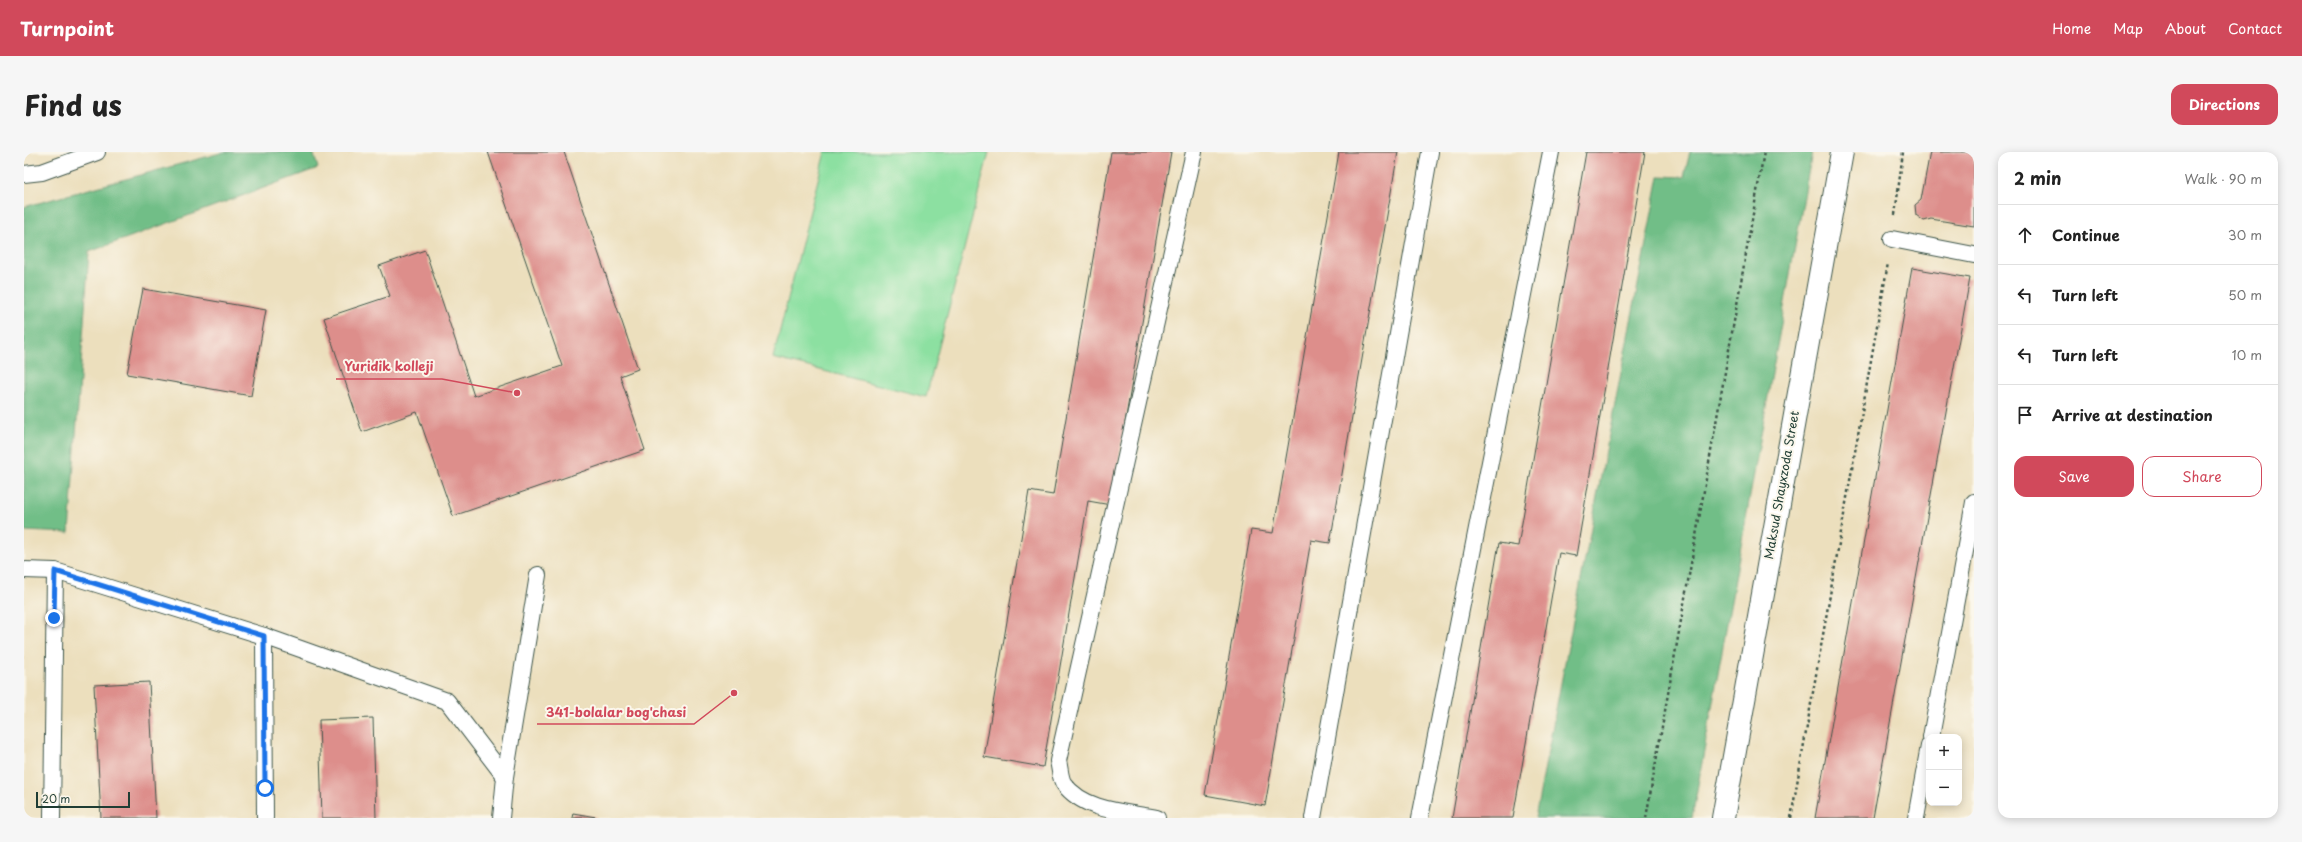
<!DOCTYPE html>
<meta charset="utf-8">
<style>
:root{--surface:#fff;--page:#f6f6f6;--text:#222;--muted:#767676;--line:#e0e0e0;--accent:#d1495b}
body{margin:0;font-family:"Playpen Sans",sans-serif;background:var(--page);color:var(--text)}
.controls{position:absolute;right:12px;bottom:12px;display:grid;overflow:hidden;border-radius:8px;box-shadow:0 2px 10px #0003}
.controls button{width:36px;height:36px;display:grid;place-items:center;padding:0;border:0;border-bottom:1px solid var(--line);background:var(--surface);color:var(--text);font:20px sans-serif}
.scale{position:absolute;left:12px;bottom:10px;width:94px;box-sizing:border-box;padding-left:4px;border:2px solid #1f3d34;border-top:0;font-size:11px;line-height:14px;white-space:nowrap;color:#1f3d34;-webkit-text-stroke:3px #fbf7ec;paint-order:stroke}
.stop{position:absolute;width:12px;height:12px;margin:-9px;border:3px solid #1a73e8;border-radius:50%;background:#fff}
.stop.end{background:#1a73e8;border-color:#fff;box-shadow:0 1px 4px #0008}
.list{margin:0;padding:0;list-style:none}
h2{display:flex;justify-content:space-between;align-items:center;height:52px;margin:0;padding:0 16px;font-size:17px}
h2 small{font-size:13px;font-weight:400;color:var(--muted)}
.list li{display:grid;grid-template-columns:26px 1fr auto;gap:12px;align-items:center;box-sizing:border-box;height:60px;padding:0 16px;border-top:1px solid var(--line)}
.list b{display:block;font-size:15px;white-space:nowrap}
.list em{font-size:13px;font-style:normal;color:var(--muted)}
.actions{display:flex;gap:8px;padding:12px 16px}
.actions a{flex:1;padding:9px 0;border:1px solid var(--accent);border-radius:12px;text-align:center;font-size:14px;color:var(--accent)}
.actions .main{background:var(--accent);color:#fff}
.icon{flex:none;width:22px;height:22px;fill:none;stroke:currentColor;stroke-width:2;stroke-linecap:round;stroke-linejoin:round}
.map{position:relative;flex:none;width:1950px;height:666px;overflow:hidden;border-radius:12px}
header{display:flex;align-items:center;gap:24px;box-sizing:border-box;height:56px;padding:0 20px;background:var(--accent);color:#fff}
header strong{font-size:19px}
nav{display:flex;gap:22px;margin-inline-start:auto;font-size:14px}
.intro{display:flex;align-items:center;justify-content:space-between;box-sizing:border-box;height:96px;padding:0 24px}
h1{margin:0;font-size:28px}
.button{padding:10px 18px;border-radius:12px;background:var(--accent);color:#fff;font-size:14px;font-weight:700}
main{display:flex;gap:24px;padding:0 24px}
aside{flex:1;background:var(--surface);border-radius:12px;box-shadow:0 2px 10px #0003}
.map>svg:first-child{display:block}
.green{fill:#8ce0a1;stroke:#568e6a}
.forest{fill:#71be87;stroke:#487e5e}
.building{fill:#dd8e8b}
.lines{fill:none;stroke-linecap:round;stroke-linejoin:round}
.lane-casing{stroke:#3e5549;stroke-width:18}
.secondary-casing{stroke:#3e5549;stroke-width:24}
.path{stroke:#3e5549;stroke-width:2.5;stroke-dasharray:3 3;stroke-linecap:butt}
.lane{stroke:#fff;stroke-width:16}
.secondary{stroke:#fff;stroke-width:22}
.route{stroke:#1a73e8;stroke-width:5}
.labels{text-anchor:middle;stroke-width:4;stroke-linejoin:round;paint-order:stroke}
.street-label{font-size:12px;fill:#1f3d34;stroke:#fbf7ec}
.leader{fill:none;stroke:#d1495b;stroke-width:1.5}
.callout-dot{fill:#d1495b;stroke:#fbf7ec;stroke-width:1.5}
.callout-label{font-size:13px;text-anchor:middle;font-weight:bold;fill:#d1495b;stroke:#fbf7ec;stroke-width:4;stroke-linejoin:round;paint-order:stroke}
</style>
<header>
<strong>Turnpoint</strong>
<nav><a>Home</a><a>Map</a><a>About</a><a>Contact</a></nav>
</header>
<div class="intro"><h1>Find us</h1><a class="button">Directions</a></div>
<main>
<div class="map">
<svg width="1950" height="666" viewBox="0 0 1950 666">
<rect width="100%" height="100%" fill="#fbf7ec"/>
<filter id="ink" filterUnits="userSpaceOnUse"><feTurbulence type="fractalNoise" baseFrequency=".025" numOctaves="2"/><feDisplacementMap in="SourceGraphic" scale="8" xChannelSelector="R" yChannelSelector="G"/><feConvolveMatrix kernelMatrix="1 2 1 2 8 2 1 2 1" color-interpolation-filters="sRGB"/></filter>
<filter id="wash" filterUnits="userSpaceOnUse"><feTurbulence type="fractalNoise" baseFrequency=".012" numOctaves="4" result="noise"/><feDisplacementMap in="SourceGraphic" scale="16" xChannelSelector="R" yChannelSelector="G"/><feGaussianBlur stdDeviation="0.9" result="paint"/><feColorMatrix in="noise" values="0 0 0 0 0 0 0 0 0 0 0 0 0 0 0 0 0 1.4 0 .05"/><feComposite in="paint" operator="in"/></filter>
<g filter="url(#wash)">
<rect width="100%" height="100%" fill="#ecdfbd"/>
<polygon class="green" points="801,0 965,0 902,245 749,206"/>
<g class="forest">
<polygon points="200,0 289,0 294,16 65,100 45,381 0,379 0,55"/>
<polygon points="1666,0 1788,0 1668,666 1511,666 1635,24 1660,25"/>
</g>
<g id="blocks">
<g class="building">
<polygon points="464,0 540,0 614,217 596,224 621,298 429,364 393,260 338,280 300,166 366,144 355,114 401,98 450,244 538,214"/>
<polygon points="1087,0 1147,0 1087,353 1064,349 1019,615 960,605 1005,339 1029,343"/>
<polygon points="1315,0 1374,0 1306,391 1287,388 1241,654 1181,643 1227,378 1249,381"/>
<polygon points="1562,0 1621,0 1552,404 1535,401 1489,666 1428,666 1475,391 1494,394"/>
<polygon points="1906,0 1950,0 1950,74 1907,67 1900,69 1892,63 1891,53 1897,48"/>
<polygon points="1888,116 1946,126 1849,666 1791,666"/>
<polygon points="119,137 242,158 227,244 103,222"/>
<polygon points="125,530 132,666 77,666 70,533"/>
<polygon points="349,566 352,666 298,666 295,568"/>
<polygon points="549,661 572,665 572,666 548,666"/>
</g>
</g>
</g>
<g filter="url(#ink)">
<use href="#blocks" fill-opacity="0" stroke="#3e5549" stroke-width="1"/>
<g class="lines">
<defs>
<g id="lane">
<polyline points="0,22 18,20 73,0"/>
<polyline points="1868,87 1950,103"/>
<polyline points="0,418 31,419 240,484 423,549 481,625"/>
<polyline points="240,484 241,666"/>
<polyline points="1907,585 1950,350"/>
<polyline points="28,666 31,419"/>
<polyline points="477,666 481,625 514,423"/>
<path d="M 1133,666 C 1103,660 1061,660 1040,632 C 1036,627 1036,616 1034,609 L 1170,0"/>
<polyline points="1289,666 1406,0"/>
<polyline points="1396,666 1527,0"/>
<polyline points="1892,666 1905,594"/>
</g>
<polyline id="secondary" points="1699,666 1818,0"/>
</defs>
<use href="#lane" class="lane-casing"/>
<use href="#secondary" class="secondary-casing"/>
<g class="path">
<polyline points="1871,63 1879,0"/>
<polyline points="1622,666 1740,0"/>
<polyline points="1767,666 1864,111"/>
</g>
<use href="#lane" class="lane"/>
<use href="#secondary" class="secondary"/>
</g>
</g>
<g class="lines" filter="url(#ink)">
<polyline class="route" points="30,466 31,419 240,484 241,636"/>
</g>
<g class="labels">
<g class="street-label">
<text transform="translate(1758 333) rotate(-80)" y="4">Maksud Shayxzoda Street</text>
</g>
</g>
<path class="leader" d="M493 241L418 227H312M710 541L670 572H513"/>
<g class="callout-dot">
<circle cx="493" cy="241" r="4"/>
<circle cx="710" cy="541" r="4"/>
</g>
<g class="callout-label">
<text x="365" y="219">Yuridik kolleji</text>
<text x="592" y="565">341-bolalar bog'chasi</text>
</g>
</svg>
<div class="controls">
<button>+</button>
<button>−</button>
</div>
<div class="scale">20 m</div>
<div class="stop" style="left:241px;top:636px"></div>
<div class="stop end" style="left:30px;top:466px"></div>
</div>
<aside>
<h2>2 min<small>Walk · 90 m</small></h2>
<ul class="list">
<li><svg class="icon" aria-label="ahead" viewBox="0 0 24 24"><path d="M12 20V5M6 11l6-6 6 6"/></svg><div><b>Continue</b></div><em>30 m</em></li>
<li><svg class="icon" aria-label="left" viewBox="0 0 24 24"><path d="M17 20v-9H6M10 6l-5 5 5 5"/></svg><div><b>Turn left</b></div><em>50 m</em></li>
<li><svg class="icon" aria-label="left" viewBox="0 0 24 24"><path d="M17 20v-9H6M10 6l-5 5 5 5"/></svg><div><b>Turn left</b></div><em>10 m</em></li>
<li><svg class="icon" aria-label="arrive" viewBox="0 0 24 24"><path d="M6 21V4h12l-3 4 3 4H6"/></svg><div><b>Arrive at destination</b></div></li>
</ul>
<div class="actions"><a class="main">Save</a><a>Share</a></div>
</aside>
</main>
